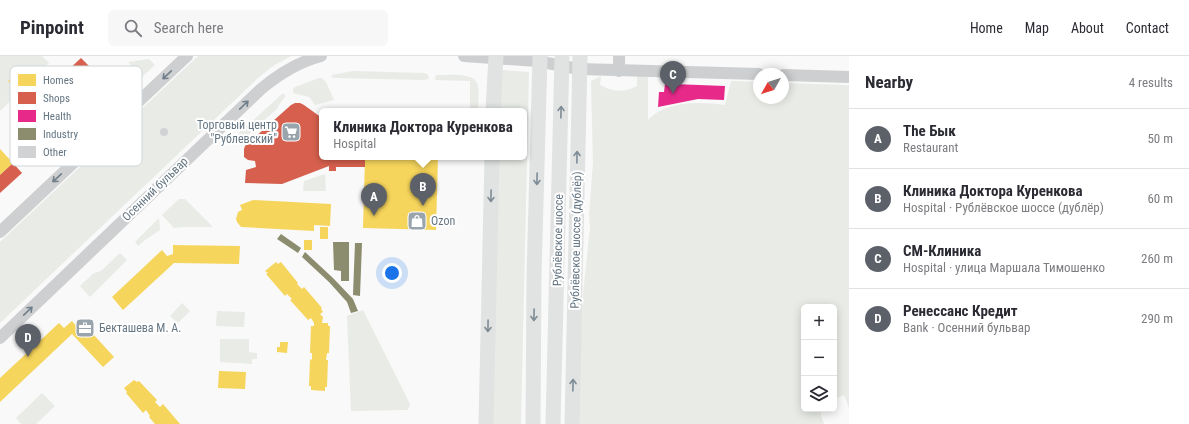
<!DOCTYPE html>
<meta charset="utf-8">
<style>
:root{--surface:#fff;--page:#f7f7f7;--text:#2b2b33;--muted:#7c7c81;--line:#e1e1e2;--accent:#5c6169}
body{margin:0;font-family:"Roboto Condensed",sans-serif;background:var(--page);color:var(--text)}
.controls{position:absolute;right:12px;bottom:12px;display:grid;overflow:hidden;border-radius:6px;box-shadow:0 2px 10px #0003}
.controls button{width:36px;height:36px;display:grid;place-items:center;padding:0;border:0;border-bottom:1px solid var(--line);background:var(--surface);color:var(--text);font:20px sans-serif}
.compass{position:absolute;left:753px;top:12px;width:36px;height:36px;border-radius:50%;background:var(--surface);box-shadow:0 2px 10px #0003;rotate:231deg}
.you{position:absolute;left:392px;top:217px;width:14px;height:14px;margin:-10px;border:3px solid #fff;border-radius:50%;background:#1a73e8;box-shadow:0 0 0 6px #1a73e833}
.badge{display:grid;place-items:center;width:26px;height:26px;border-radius:50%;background:var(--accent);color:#fff;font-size:13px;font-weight:700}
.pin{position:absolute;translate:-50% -33px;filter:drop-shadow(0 1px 2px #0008)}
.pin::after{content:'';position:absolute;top:21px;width:14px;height:12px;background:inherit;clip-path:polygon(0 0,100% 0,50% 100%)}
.popup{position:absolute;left:319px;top:52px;width:208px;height:52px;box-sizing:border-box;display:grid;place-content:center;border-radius:6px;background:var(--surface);filter:drop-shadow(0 1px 3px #0005);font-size:13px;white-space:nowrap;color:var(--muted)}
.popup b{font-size:15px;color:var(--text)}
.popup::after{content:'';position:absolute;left:50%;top:100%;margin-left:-8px;border:8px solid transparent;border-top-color:var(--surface)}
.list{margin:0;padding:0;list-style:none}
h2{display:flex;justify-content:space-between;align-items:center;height:52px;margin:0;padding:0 16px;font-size:17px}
h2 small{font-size:13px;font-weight:400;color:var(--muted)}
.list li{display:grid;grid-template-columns:26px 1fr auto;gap:12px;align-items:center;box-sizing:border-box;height:60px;padding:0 16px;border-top:1px solid var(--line)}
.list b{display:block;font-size:15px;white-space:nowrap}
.list p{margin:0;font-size:13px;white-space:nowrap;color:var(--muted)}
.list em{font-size:13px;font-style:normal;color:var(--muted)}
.icon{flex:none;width:22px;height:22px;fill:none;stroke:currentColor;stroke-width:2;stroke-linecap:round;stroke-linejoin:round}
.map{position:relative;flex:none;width:849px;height:368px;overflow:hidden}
header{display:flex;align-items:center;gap:24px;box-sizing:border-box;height:56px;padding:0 20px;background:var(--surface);border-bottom:1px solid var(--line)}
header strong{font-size:19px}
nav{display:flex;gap:22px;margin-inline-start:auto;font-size:14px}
.search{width:280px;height:36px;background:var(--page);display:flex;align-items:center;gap:10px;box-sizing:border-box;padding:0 14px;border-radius:6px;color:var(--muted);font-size:15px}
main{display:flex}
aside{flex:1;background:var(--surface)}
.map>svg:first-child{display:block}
.green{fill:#e8ebe6}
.homes{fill:#f6d55c}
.shops{fill:#d6604d}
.health{fill:#e7298a}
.industry{fill:#8c8c6e}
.building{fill:#d0d2d3}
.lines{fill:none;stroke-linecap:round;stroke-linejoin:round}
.minor{stroke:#cecfd0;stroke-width:12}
.major{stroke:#e1e2e2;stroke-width:15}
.oneway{stroke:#707f8b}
.oneway2{stroke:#7e8c96}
.labels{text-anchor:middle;stroke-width:4;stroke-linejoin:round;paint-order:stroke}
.poi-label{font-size:12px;fill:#657683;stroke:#fff;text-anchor:start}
.street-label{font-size:12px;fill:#657683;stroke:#fff}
.key{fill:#fff;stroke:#d1d6da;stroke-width:1}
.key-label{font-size:11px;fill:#657683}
</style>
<header>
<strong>Pinpoint</strong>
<div class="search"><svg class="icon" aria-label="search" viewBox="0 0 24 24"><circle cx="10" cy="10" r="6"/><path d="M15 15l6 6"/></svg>Search here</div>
<nav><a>Home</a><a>Map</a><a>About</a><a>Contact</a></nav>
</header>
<main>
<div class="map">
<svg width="849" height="368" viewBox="0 0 849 368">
<rect width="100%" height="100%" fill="#f9f9f9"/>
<g class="green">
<polygon points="0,0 42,0 49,7 0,55"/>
<polygon points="198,0 291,0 273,10 258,22 0,267 0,186"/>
<polygon points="149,3 155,9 142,21 128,6"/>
<polygon points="503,14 529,16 521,368 493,368 499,101 524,101 524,55 500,55 501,17"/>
<polygon points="353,15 424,17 427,18 429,21 428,23 424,24 335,22 331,21 332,19"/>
<path d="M 436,19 C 445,19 473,16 477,27 C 480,34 478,47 478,55 L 470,55 L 470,25 L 435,24 Z"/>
<path d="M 601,20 L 600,29 C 613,36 624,37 637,30 L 637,20 L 648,20 L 648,64 C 664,45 702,45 725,49 L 731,25 L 759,26 L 759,42 L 783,42 L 783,27 L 849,29 L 849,352 L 844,339 L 834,343 L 834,251 L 804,251 L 804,353 L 822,353 L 821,359 L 824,368 L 579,368 L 578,331 L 583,238 L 590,171 L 589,158 L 593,107 L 591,25 Z"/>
<polygon points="319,22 322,22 326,26 334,44 315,49 309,41 293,37 293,33 295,31"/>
<polygon points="282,38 285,38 285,41 279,49 277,53 242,84 239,85 237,81 238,78"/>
<polygon points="325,118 326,135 303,135 304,125"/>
<polygon points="179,143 185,143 213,171 186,171 174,172 162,159"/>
<polygon points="159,162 160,174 145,184 138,190 135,186"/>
<polygon points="120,197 127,204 90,241 80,230 94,217 101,215"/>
<polygon points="182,247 190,255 178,267 170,260"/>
<polygon points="363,254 410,348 408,354 351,355 347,260"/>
<polygon points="217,255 245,256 244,271 216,270"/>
<polygon points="220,283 249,283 249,296 257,297 257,303 252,303 252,308 220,306"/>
<polygon points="42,337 55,350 36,368 21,368 16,362"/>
</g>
<g class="homes">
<polygon points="15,18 21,25 14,31 8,25"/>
<polygon points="55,32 66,44 25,82 23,80 19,84 11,75 15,71 13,69 25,58 26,60 36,50 34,48 47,36 49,39"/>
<polygon points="89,53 98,62 87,72 79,63"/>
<polygon points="0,93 13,107 0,119"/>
<polygon points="365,101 438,101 436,174 363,172"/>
<polygon points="253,144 331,148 330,170 314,169 314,175 241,171 237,166 236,163 238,156 242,154 240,149"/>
<rect x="320" y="171" width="8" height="12"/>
<rect x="304" y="184" width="8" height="10"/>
<polygon points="173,189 240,190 239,208 174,207 123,254 112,241 162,194 167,200 173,198"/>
<polygon points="276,206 278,208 281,206 298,227 297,228 302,233 304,231 322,252 321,253 323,256 320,258 323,261 322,267 328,267 328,270 330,270 329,297 327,297 326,304 328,304 327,331 325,331 325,335 311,334 311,330 309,330 310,303 312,304 312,297 310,297 311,270 314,270 314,267 311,262 308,264 290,244 292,243 287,238 285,240 266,218 268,217 265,215"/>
<polygon points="72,265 78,272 83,267 114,301 103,311 72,278 0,346 0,322 59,267 64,272"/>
<polygon points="280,286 288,286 287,297 277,296 277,291 280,291"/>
<polygon points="219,315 246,316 245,333 218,332"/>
<polygon points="134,324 137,326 139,325 157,344 155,346 160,351 163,348 180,368 155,368 149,361 150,360 146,354 143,357 126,337 127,336 124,332"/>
</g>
<g class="shops">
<polygon points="81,2 97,18 102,14 115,28 37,103 21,87 66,44 52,29"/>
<polygon points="295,47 300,47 304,49 322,62 322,101 365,101 365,111 336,111 336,115 329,115 329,110 282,128 245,127 246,114 256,111 255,105 248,104 244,101 244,93 245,90 291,49"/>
<polygon points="13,107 22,117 0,137 0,119"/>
</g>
<polygon class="health" points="665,28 673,29 673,28 725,30 724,44 698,43 658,51 659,36 664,36"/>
<g class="industry">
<polygon points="281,178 301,192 298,197 277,183"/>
<polygon points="333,186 349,186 349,225 341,225 341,215 334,214"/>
<polygon points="355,187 362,187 360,240 353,239"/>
<polygon points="305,196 333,222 353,243 358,255 351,257 347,246 329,226 302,201"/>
</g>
<circle class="building" cx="164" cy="76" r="4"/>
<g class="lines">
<g class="minor">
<polyline points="464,0 537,5 579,13 759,18"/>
<polyline points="619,15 619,0"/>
<polyline points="783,19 849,21"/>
<polyline points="0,176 187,0"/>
<path d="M 0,282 L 261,33 C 279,18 298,6 321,0"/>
</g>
<g class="major">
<polyline points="493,55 496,0"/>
<polyline points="486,368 492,101"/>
<polyline points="533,368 534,220 540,0"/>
<polyline points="553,368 562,0"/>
<polyline points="572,368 580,0"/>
</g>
</g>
<defs><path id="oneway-shaft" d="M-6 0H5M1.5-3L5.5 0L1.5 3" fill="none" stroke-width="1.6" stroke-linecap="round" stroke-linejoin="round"/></defs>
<g class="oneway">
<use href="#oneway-shaft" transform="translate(167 19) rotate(137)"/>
<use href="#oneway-shaft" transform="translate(244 49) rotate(-44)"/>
<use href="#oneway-shaft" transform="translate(57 122) rotate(137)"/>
<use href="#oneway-shaft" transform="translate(28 255) rotate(-44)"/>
</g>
<g class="oneway2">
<use href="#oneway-shaft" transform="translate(561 56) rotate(-89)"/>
<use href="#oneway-shaft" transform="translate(577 101) rotate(-89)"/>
<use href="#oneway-shaft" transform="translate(537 123) rotate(91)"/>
<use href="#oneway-shaft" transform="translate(491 140) rotate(91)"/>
<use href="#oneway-shaft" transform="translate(534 259) rotate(91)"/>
<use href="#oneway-shaft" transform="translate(488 270) rotate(91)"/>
<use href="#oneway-shaft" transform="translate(573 329) rotate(-89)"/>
</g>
<defs>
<symbol id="supermarket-square" viewBox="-11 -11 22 22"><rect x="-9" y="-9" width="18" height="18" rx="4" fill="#99a4ac" stroke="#fff"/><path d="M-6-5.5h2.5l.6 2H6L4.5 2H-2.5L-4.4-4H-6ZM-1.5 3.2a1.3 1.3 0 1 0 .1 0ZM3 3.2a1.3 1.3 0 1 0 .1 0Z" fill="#fff"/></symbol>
<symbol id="shop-square" viewBox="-11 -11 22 22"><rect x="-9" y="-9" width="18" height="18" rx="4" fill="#99a4ac" stroke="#fff"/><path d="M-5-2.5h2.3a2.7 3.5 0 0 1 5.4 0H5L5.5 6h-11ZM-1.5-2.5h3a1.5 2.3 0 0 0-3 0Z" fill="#fff"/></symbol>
<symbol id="office-square" viewBox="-11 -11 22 22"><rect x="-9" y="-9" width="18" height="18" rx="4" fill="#99a4ac" stroke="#fff"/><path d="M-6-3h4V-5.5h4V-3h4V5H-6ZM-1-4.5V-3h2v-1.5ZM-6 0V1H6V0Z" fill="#fff"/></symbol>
</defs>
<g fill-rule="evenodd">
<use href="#supermarket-square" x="280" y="65" width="22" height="22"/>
<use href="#shop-square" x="406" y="154" width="22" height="22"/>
<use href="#office-square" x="74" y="261" width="22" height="22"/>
</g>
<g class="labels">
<g class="poi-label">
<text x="277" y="73" text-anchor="end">Торговый центр<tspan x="277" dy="14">"Рублевский"</tspan></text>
<text x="431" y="169">Ozon</text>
<text x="99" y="276">Бекташева М. А.</text>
</g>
<g class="street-label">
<text transform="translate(155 133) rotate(-44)" y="4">Осенний бульвар</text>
<text transform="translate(558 184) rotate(-89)" y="4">Рублёвское шоссе</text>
<text transform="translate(576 184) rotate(-89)" y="4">Рублёвское шоссе (дублёр)</text>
</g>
</g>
<rect x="10" y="10" width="132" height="100" rx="6" class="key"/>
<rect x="18" y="18" width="18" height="12" fill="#f6d55c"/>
<rect x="18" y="36" width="18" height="12" fill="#d6604d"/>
<rect x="18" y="54" width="18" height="12" fill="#e7298a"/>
<rect x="18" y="72" width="18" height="12" fill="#8c8c6e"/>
<rect x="18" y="90" width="18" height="12" fill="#d0d2d3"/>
<g class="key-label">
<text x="43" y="28">Homes</text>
<text x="43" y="46">Shops</text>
<text x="43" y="64">Health</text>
<text x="43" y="82">Industry</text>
<text x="43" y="100">Other</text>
</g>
</svg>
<div class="controls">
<button>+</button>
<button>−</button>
<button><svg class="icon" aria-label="layers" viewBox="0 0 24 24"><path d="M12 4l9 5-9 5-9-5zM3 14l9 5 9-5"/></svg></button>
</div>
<svg class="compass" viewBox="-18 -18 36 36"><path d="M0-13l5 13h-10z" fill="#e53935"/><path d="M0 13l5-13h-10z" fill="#7c7c81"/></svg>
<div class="you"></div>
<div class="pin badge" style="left:374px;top:160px">A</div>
<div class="pin badge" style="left:423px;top:150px">B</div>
<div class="popup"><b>Клиника Доктора Куренкова</b>Hospital</div>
<div class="pin badge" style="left:673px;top:38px">C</div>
<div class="pin badge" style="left:28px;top:301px">D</div>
</div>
<aside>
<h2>Nearby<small>4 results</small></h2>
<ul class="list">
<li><span class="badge">A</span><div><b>The Бык</b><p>Restaurant</p></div><em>50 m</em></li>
<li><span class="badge">B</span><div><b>Клиника Доктора Куренкова</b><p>Hospital · Рублёвское шоссе (дублёр)</p></div><em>60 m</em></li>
<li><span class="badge">C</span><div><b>СМ-Клиника</b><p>Hospital · улица Маршала Тимошенко</p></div><em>260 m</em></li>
<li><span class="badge">D</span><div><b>Ренессанс Кредит</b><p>Bank · Осенний бульвар</p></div><em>290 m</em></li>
</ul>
</aside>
</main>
